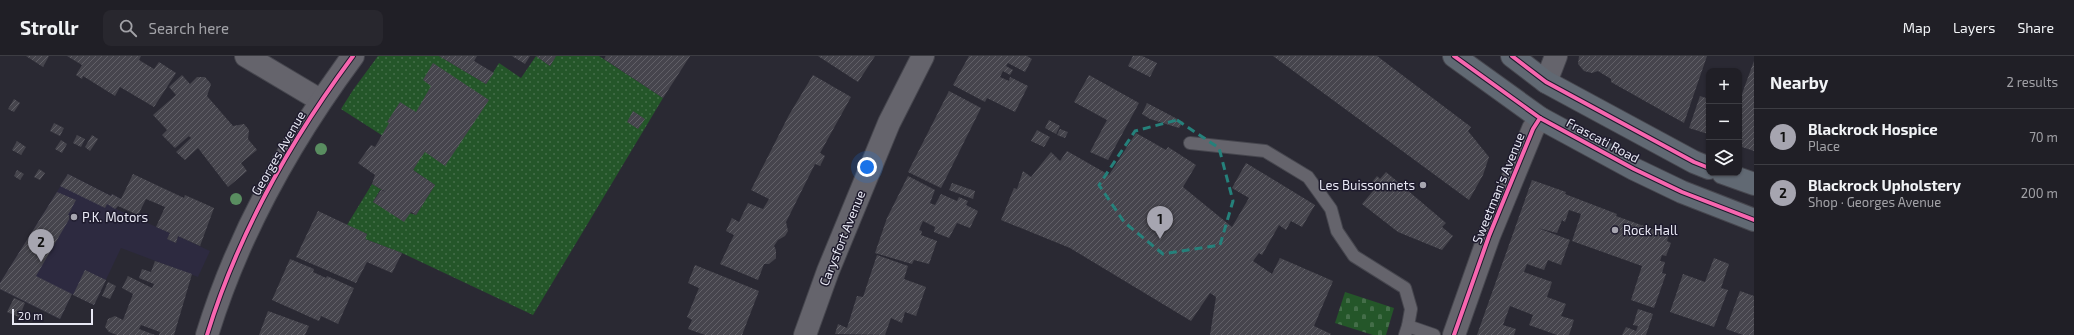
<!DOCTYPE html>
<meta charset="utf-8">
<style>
:root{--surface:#201f26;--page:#28272e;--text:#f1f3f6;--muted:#a2a2a7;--line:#3d3d43;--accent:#a6a5b0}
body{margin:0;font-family:"Exo 2",sans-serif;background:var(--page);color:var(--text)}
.controls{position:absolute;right:12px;top:12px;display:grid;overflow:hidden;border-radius:8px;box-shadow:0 1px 3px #0004}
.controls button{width:36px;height:36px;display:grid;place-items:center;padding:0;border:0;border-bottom:1px solid var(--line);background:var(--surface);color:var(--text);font:20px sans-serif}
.scale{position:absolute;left:12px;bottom:10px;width:81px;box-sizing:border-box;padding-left:4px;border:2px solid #e8e8f4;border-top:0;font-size:11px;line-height:14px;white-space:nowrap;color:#e8e8f4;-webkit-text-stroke:3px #1e1b2d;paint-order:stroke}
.you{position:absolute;left:867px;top:111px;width:14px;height:14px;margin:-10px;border:3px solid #fff;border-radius:50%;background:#1a73e8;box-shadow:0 0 0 6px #1a73e833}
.badge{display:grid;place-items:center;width:26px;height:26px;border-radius:50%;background:var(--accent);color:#111;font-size:13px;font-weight:700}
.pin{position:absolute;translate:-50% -33px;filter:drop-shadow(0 1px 2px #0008)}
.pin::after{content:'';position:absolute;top:21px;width:14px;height:12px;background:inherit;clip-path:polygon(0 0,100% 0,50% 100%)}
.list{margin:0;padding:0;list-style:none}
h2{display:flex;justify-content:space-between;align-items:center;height:52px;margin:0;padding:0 16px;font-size:17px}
h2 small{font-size:13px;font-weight:400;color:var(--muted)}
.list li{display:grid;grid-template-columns:26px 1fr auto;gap:12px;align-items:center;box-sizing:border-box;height:56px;padding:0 16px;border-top:1px solid var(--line)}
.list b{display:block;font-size:15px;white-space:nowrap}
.list p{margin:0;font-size:13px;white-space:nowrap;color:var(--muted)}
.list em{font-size:13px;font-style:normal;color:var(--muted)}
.icon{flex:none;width:22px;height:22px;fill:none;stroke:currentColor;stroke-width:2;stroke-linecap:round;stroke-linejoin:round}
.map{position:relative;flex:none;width:1754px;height:279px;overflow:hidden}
header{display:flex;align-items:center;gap:24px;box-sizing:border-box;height:56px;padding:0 20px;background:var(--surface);border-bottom:1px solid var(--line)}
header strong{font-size:19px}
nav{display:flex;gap:22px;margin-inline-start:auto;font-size:14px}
.search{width:280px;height:36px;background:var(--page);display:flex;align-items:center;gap:10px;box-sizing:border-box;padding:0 14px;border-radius:8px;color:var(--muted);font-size:15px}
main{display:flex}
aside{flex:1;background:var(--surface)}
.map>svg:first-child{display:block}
.built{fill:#2d2a40}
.grass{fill:url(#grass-dots)}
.cemetery{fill:url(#cemetery-stones)}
.building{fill:url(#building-hatch)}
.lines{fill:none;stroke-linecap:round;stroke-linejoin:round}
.lane-casing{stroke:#46464e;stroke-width:14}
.street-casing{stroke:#46464e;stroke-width:24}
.secondary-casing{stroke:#46464e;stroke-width:24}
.highway-casing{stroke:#46464e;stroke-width:24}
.lane{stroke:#65646c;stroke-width:12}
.street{stroke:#65646c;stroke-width:22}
.secondary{stroke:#65646c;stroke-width:22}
.highway{stroke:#616973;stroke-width:22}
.cycleway-casing{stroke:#1e1b2d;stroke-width:6}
.cycleway{stroke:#f766af;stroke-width:4}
.tree{fill:#598d60}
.marked{fill:none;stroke:#25817b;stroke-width:3;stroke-dasharray:8 5;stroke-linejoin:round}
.poi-dot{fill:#a6a5b0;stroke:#1e1b2d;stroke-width:1.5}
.labels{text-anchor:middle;stroke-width:3;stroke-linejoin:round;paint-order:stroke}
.street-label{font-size:13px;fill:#e8e8f4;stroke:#1e1b2d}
.poi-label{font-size:13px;fill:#e8e8f4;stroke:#1e1b2d;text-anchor:start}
</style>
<header>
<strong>Strollr</strong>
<div class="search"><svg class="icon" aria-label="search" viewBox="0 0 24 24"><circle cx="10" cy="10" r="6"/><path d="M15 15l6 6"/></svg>Search here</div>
<nav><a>Map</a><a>Layers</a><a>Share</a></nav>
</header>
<main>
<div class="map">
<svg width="1754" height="279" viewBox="0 0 1754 279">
<defs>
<pattern id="grass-dots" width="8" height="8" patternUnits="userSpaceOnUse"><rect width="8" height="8" fill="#245629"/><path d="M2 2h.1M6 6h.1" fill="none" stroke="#446e49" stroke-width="1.8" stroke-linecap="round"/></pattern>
<pattern id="cemetery-stones" width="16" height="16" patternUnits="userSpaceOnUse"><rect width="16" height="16" fill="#245629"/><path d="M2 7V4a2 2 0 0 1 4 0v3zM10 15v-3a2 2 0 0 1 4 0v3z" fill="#446e49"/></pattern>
<pattern id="building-hatch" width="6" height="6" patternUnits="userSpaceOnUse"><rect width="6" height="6" fill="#46454d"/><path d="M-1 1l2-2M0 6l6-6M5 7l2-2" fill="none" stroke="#616067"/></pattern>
</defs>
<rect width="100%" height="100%" fill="#2a2933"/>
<polygon class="built" points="68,118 111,140 112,138 121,143 116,153 170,177 167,183 176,187 178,180 210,195 198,221 121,192 94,249 72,238 60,263 0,233 0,227"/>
<polygon class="grass" points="378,0 439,0 486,28 499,7 521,22 536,0 550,10 556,0 599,0 663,42 533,259 402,197 365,183 367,178 347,169 372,128 382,134 380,134 373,146 416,159 435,129 413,114 419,103 341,53 353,34"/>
<polygon class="cemetery" points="1345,236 1394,252 1386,279 1373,279 1335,267"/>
<g class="building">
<polygon points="26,0 49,0 43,11"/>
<polygon points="67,0 141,0 139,4 154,13 159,6 176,17 154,51 120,31 115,40 83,20 82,23 76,19 82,9"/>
<polygon points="439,0 477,0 474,5 494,17 486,28"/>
<polygon points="512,0 530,0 525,8"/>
<polygon points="536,0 556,0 550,10"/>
<polygon points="606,0 690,0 663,42 604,3"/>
<polygon points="818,0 875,0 858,26"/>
<polygon points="969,0 1027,0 1032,3 1025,16 1008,7 1006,10 1013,14 1010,19 1003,15 1000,21 1009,25 1010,21 1028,30 1015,56 987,42 985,46 953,29"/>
<polygon points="1133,0 1142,0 1157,7 1150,21 1128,10"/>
<polygon points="1273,0 1377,0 1471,71 1468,75 1489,101 1483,119 1469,144"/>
<polygon points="1579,0 1707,0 1684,67 1611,26 1611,23 1598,15 1592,17 1584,15 1578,8"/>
<polygon points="1754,5 1754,95 1739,90 1739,46"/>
<polygon points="433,7 489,44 445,110 425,96 420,103 413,114 435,129 416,159 411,156 404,166 373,146 381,134 386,136 372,128 375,119 358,107 371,89 375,91 389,67 387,66 400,46 416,56 431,30 423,24"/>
<polygon points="182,19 190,28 197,21 205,21 211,28 207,40 233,70 244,68 249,74 248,83 257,94 241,107 247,115 228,131 198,92 185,104 176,96 191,82 189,80 175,92 162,79 167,74 153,59 176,39 169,31"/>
<polygon points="813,19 851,41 820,97 825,100 820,110 815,108 786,166 788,175 785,180 778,184 774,190 776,194 776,202 769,208 764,208 758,224 720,208 734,179 726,175 732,162 739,166 748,147 763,153 769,143 751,134 789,59"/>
<polygon points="1089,19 1139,47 1108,104 1090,96 1107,64 1074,46"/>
<polygon points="949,35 981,52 941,132 908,116"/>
<polygon points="1700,40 1709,43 1708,78 1689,72"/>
<polygon points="14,43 20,47 14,56 8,53"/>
<polygon points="1147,47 1183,66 1179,72 1150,63 1142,58"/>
<polygon points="633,55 645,63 638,73 627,66"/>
<polygon points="1049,64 1060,70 1056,78 1045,72"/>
<polygon points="54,67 64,72 60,80 50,75"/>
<polygon points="1060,73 1068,76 1065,82 1057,79"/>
<polygon points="1037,74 1050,81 1044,91 1031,85"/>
<polygon points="1136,77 1166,94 1168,91 1196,109 1183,131 1232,171 1249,142 1232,132 1246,107 1315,149 1302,171 1291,165 1286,174 1279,169 1262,199 1259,197 1253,205 1272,218 1280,202 1333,225 1314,270 1331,278 1330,279 1210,279 1216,241 1210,237 1191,265 1070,192 1001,164 1014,132 1017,133 1023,115 1031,121 1051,96 1060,105 1067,95 1109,119"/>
<polygon points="77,79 85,83 81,91 73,87"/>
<polygon points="92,79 98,83 90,95 85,91"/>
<polygon points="61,84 67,88 62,97 55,93"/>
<polygon points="17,85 26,91 21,99 12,94"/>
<polygon points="39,113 45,117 40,124 34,121"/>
<polygon points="17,114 24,118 20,124 14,120"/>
<polygon points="1386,116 1446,167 1442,171 1453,180 1442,194 1398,176 1362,148 1373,135 1368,131 1377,120 1380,123"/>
<polygon points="68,118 111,140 112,138 121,143 133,118 184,142 185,139 214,152 200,190 178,180 176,187 167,183 170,177 156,171 165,151 146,143 138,159 118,150 115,153 107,148 105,152 60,130"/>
<polygon points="908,120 935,134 930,147 935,149 941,138 957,145 959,141 968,145 966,149 978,155 970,172 957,167 949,182 934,176 935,171 923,165 919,174 922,175 921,179 937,185 929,208 914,204 912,208 875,197 887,162"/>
<polygon points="1532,124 1566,136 1565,138 1617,158 1616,160 1669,179 1667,185 1671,187 1666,200 1662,199 1660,205 1665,206 1662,217 1666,218 1654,252 1631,244 1642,210 1572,185 1581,158 1569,154 1565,166 1562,164 1557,177 1538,172 1570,184 1561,209 1548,204 1544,214 1527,208 1524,216 1552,226 1547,241 1566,248 1561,260 1574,264 1569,279 1557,279 1529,269 1533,259 1510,250 1503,269 1516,273 1514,279 1477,279"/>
<polygon points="952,127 975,135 973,143 949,134"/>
<polygon points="57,136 76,144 68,159 71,160 36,220 72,238 60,263 0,233 0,227"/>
<polygon points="318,155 367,178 365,183 402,197 392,217 367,206 356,227 296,201"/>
<polygon points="877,199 908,210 904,223 926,231 916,260 905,256 902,267 891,262 885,279 835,278 838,268 847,272 857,240 863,241"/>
<polygon points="1714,202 1729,208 1721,232 1728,234 1714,271 1670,256 1683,218 1705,226"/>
<polygon points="290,203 314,213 313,216 326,222 327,220 354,232 338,268 321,260 319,265 272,244"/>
<polygon points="155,205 192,218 174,279 159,279 160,276 141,269 139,273 155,279 117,279 109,276 105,271 108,263 115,260 123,264 133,238 122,232 128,220 152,232 154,228 139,222 142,213 151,216"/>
<polygon points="695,209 759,235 742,279 705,279 688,273 692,264 687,261 699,232 688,227"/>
<polygon points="85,214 106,224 94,249 73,239"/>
<polygon points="108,226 116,230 110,243 102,240"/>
<polygon points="1740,235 1754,240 1754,279 1743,279 1726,273"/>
<polygon points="14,242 25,247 19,261 7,256"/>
<polygon points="1638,253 1653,258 1646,279 1622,279 1626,271 1636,275 1638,270 1633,269"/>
<polygon points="268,255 309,270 305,279 259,279"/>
</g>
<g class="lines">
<defs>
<g id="lane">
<polyline points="1190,87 1265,95 1308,121 1331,153 1337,175 1354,200 1405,232 1411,253 1408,270"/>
<polyline points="1405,279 1408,270 1434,279"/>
</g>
<g id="street">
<polyline points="246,0 320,44"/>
<polyline points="1546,26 1556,0"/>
<path d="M 207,279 C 238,178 290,85 353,0"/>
<polyline points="1454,279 1489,180 1533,73 1540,62"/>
</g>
<polyline id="secondary" points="805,279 828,215 889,67 923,0"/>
<g id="highway">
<polyline points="1454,0 1540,62 1634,113 1682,136 1754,164"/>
<polyline points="1512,0 1546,26 1694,106 1709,112"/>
<polyline points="1723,117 1754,128"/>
</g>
</defs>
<use href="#lane" class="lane-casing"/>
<use href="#street" class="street-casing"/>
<use href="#secondary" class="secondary-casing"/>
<use href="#highway" class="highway-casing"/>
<use href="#lane" class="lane"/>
<use href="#street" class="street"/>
<use href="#secondary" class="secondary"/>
<use href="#highway" class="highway"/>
<defs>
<g id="cycleway">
<polyline points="1454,0 1540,62 1634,113 1682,136 1754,164"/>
<polyline points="1512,0 1546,26 1694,106 1709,112"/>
<path d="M 207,279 C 238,178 290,85 353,0"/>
<polyline points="1454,279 1489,180 1533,73 1540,62"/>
</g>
</defs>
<use href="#cycleway" class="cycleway-casing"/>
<use href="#cycleway" class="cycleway"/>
</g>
<g class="tree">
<circle cx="321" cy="93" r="6"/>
<circle cx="236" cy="143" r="6"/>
</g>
<path class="marked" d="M 1177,64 L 1219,92 L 1233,145 L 1220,189 L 1163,198 L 1124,166 L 1099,129 L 1135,75 Z"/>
<g class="poi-dot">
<circle cx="1423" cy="129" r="4"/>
<circle cx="74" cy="161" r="4"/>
<circle cx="1615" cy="174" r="4"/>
</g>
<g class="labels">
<g class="street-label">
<text transform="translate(1603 84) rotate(28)" y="5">Frascati Road</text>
<text transform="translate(278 97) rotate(-60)" y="5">Georges Avenue</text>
<text transform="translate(1498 132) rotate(-68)" y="5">Sweetman's Avenue</text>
<text transform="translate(842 182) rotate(-68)" y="5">Carysfort Avenue</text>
</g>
<g class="poi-label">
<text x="1415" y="134" text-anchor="end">Les Buissonnets</text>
<text x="82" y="166">P.K. Motors</text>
<text x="1623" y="179">Rock Hall</text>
</g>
</g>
</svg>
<div class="controls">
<button>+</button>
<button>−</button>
<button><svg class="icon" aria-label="layers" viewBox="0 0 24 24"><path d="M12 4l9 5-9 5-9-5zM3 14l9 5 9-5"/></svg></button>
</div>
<div class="scale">20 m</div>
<div class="you"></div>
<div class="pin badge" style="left:1160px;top:183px">1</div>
<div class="pin badge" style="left:41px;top:206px">2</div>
</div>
<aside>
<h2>Nearby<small>2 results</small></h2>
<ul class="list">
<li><span class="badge">1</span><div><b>Blackrock Hospice</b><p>Place</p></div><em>70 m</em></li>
<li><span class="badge">2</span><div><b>Blackrock Upholstery</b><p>Shop · Georges Avenue</p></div><em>200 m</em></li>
</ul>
</aside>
</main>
